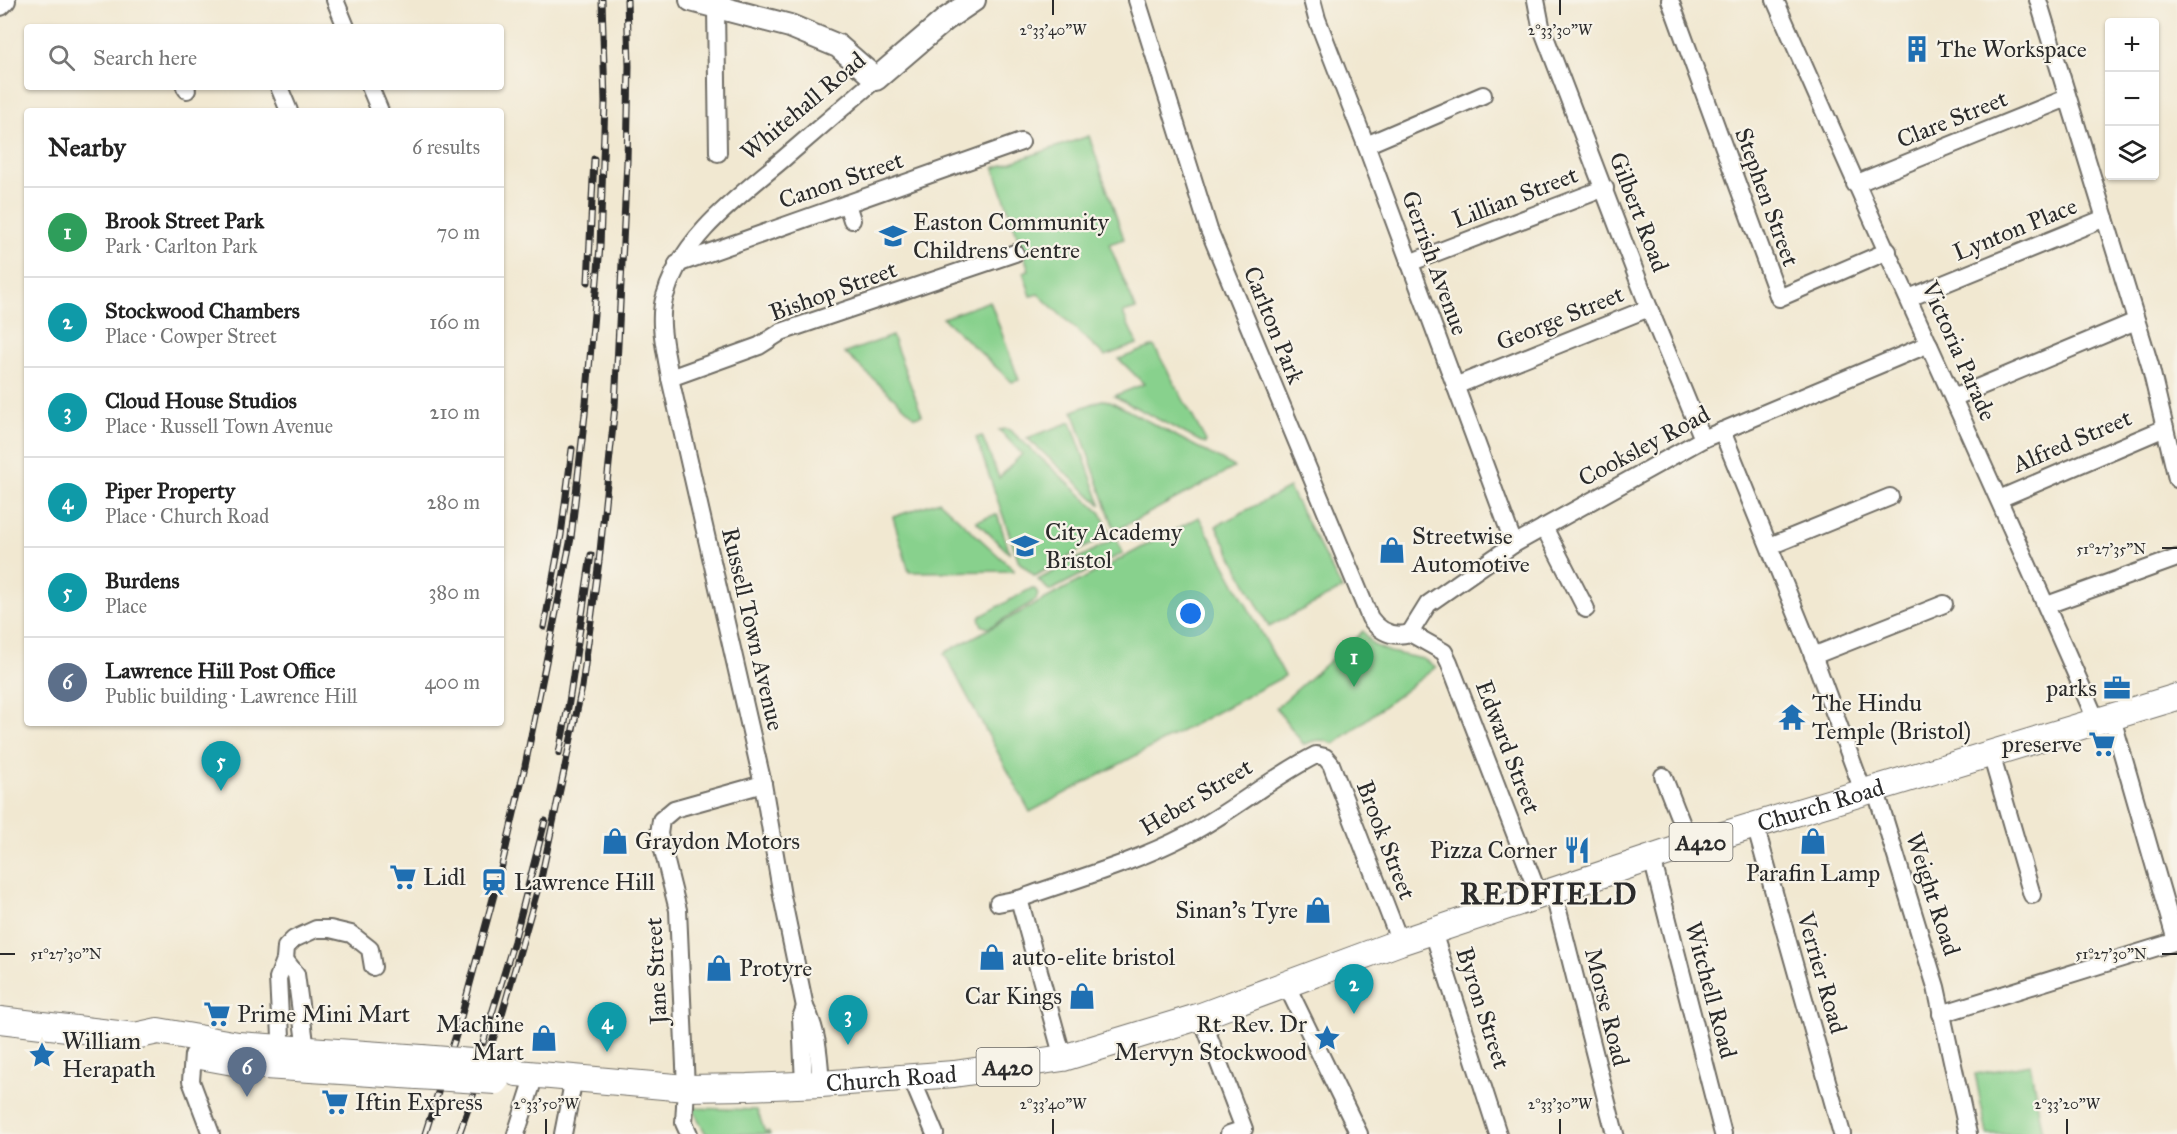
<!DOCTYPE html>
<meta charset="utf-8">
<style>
:root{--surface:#fff;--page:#f6f6f6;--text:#222;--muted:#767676;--line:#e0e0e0;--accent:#d93025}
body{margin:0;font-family:"IM FELL Great Primer",serif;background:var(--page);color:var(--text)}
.controls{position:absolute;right:18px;top:18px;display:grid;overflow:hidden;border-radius:6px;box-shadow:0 2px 4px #0004}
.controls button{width:54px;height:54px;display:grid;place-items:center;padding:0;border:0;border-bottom:2px solid var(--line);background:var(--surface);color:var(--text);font:30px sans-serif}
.you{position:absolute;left:1191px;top:614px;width:21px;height:21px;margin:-15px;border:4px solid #fff;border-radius:50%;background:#1a73e8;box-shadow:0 0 0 9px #1a73e833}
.badge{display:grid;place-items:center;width:39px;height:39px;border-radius:50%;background:var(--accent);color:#fff;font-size:20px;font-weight:700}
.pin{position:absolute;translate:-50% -50px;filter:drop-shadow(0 2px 3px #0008)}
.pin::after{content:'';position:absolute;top:32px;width:21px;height:18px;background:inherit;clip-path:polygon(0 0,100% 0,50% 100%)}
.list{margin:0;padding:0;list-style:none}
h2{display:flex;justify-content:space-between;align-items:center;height:78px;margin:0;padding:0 24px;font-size:26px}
h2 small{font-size:20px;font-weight:400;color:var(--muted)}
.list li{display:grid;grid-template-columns:39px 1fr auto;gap:18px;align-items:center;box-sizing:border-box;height:90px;padding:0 24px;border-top:2px solid var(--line)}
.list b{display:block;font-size:22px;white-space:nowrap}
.list p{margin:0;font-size:20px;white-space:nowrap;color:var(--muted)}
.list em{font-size:20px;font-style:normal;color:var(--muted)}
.icon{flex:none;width:33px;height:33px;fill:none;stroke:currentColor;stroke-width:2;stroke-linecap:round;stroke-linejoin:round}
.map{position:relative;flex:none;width:2177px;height:1134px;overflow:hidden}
.search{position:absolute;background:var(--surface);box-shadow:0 2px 4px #0004;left:24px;top:24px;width:480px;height:66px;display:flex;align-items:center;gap:15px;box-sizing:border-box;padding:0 21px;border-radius:6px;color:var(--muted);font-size:22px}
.panel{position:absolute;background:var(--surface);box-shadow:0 2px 4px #0004;left:24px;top:108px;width:480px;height:618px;border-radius:6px}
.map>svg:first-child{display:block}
.green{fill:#88d18d;stroke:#5a7e5c;stroke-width:1.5}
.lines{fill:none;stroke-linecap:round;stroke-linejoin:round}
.street-casing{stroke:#706d65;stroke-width:20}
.secondary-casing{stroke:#706d65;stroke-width:26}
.primary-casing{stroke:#706d65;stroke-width:28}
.street{stroke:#fff;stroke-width:16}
.secondary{stroke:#fff;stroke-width:22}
.primary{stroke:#fff;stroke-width:26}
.rail-casing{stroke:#2b2b2b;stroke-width:7}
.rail{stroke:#f7f3e8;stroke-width:4.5;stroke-dasharray:14;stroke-linecap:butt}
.primary-bridge-casing{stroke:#706d65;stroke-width:28;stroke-linecap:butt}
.primary-bridge{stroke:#fff;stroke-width:26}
.ticks{fill:none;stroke:#2b2b2b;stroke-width:2}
.labels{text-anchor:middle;stroke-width:4.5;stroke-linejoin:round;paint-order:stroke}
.shield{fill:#f7f3e8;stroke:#686764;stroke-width:1.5}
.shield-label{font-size:22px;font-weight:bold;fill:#2b2b2b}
.poi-label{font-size:24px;fill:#2b2b2b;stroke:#f7f3e8;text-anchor:start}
.street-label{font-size:24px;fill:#2b2b2b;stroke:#f7f3e8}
.district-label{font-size:30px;font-weight:bold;letter-spacing:1.5px;fill:#2b2b2b;stroke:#f7f3e8}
.ticks-label{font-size:15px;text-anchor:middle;fill:#2b2b2b;stroke:#f7f3e8;stroke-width:4.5;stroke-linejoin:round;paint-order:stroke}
</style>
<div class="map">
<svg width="2177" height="1134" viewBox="0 0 2177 1134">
<rect width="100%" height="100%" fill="#f7f3e8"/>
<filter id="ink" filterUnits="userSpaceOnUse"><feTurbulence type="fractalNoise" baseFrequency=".0167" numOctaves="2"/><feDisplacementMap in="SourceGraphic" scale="12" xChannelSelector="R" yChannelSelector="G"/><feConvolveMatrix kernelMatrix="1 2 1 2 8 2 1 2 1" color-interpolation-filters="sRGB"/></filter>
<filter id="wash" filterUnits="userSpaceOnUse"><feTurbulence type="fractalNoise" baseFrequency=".008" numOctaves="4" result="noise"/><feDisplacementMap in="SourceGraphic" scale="24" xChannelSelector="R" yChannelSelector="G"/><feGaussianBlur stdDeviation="1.35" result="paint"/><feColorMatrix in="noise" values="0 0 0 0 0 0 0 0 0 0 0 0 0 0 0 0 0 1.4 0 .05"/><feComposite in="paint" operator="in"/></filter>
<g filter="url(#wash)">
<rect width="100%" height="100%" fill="#f1e8d1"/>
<g class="green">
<polygon points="1089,136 1124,239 1109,244 1136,309 1123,313 1137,344 1105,356 1038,294 1031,296 1023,272 1029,270 994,168"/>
<polygon points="990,301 1019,380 1012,382 943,318"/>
<polygon points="892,336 922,415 915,417 845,353"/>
<polygon points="1154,346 1206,441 1205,444 1114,396 1144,384 1119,359"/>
<polygon points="1102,400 1110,401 1233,466 1234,468 1115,531 1073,411"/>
<polygon points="1071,422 1101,505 1027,438"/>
<polygon points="1006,429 1010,430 1101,513 1110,533 1035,576 1019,562 976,438 982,436 999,478 1022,454 999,430"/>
<polygon points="1289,488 1342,589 1269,627 1216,526"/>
<polygon points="939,501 1014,570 1014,571 909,572 893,517"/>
<polygon points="997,514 1010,554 976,521"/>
<polygon points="1199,517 1285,676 1030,812 944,653"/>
<polygon points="1116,538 1123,553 1050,591 1038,580"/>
<polygon points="1032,588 1036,590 1038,594 1036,600 989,628 982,626 979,618 981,616"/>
<path d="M 1363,631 L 1373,645 L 1390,652 L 1423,659 L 1436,667 L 1334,744 C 1323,738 1314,739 1304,745 L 1276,708 Z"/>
<polygon points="2030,1064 2043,1134 1987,1134 1975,1074"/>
<polygon points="692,1108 757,1110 765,1132 768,1131 770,1134 706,1134"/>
</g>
</g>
<g filter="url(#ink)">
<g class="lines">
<defs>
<g id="street">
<polyline points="335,0 346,27"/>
<path d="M 1137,0 L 1209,230 L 1370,618 C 1380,632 1393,638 1410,633"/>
<polyline points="1312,0 1317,19 1366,145 1514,544"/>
<polyline points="1536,0 1541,26 1649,308 1703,439"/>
<polyline points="1670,0 1779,298 1888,251"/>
<path d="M 1775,0 C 1880,241 1992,480 2097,722"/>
<polyline points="2038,0 2150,365 2177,479"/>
<polyline points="716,8 718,153"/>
<polyline points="185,87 187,90"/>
<polyline points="279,87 289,111"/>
<polyline points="370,87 380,111"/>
<polyline points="1366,145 1483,95"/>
<polyline points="1855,184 2067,98"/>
<polyline points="847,204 852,220"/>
<polyline points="1409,263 1605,188"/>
<polyline points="677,264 1021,142"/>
<polyline points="1909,298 2105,218"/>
<polyline points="670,378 759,346 781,332 1015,253"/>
<polyline points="1455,386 1649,308"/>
<polyline points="1953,398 2136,321"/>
<polyline points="1722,431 1810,647 1863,791"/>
<polyline points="1999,499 2165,428"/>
<polyline points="1544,527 1586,609"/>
<polyline points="1770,546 1890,497"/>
<polyline points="2047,605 2177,558"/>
<polyline points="1410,633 1428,604 1514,544 1703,439 1929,344"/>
<polyline points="1410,633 1444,652 1449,662 1539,896"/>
<polyline points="1813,656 1944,604"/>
<polyline points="2112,718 2176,941"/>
<polyline points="1991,754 2032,895"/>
<polyline points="1663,776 1690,845"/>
<polyline points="1875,788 1936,987 1968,1134"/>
<polyline points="1755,825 1842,1134"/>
<polyline points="1652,858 1723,1134"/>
<polyline points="1553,891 1615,1134"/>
<polyline points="1019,899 1063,1058"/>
<path d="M 998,903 L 1019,899 C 1075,879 1134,863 1187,835 C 1232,812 1270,778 1316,755 L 1325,757 L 1331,764 L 1400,942"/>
<polyline points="1433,932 1498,1134"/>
<polyline points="285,960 296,974 306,1050 305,1060"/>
<polyline points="1286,984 1359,1134"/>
<polyline points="1941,1014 2177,941"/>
<polyline points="1201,1016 1244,1129 1229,1134"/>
<polyline points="193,1055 191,1081 211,1134"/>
<polyline points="282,1056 278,978 285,960 286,947 294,939 316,929 330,929 351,934 370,949 373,967"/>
<polyline points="911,1077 935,1134"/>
<polyline points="804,1084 801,1018 805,1007"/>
<path d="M 821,1084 C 819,1057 818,1031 805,1007 L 782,896 L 763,784 L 670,378 C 666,352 657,321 665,296 C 682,237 737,198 782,160 C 813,133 845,106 876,79"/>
<polyline points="516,1134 535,1075"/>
<polyline points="563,1134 574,1078"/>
<polyline points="689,1134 684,1123 686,1088 678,910 659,834 661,820 674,809 763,784"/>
</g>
<g id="secondary">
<polyline points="691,0 790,26 838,46 876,79 946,19 974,0"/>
<polyline points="0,4 4,0"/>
</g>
<g id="primary">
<polyline points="0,1020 135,1036 158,1031 238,1045 422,1058"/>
<polyline points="200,1056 250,1065 417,1076"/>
<path id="s1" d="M 496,1064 L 517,1073 L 686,1088 L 747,1087 L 821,1084 L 954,1074 L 1063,1058 L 1201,1016 L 1400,942 L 1690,845 L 2177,697"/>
</g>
</defs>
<use href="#street" class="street-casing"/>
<use href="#secondary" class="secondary-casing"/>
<use href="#primary" class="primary-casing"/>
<use href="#street" class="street"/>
<use href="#secondary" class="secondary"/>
<use href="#primary" class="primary"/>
<defs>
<g id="rail">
<polyline points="588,282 594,159"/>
<polyline points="544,627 561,535 572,449"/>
<polyline points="559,753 569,702 591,555"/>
<polyline points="483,1043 514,941 545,821"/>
<polyline points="425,1134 457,1032 502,865 525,766 571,538 585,414 600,247 605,102 602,0"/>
<polyline points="459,1134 502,1014 542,874 582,687 599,561 615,406 627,161 629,66 627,0"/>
</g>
</defs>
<use href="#rail" class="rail-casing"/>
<use href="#rail" class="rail"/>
<defs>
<g id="primary-bridge">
<polyline points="422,1058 496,1064"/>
<polyline points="417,1076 496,1081"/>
</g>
</defs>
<use href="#primary-bridge" class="primary-bridge-casing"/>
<use href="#primary-bridge" class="primary-bridge"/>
</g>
</g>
<path class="ticks" d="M 1053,0 L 1053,15M 1560,0 L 1560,15M 2162,548 L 2177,548M 0,954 L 15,954M 2162,954 L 2177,954M 546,1119 L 546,1134M 1053,1119 L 1053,1134M 1560,1119 L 1560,1134M 2067,1119 L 2067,1134"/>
<defs>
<symbol id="building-bare" viewBox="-9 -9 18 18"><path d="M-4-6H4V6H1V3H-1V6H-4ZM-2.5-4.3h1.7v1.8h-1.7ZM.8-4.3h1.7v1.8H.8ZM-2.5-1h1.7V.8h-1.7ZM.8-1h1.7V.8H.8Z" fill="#1f6fb2" stroke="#f7f3e8" stroke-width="2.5" paint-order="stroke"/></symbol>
<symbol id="school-bare" viewBox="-9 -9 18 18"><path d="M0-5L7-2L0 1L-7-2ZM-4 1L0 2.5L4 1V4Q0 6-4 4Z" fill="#1f6fb2" stroke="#f7f3e8" stroke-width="2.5" paint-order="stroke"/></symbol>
<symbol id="shop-bare" viewBox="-9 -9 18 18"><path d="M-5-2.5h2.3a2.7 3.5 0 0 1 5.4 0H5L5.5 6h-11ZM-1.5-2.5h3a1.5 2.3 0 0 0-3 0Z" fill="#1f6fb2" stroke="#f7f3e8" stroke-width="2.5" paint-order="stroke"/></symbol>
<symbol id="office-bare" viewBox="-9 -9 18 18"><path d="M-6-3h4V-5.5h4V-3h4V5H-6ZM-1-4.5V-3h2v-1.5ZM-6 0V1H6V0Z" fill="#1f6fb2" stroke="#f7f3e8" stroke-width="2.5" paint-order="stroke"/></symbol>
<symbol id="temple-bare" viewBox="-9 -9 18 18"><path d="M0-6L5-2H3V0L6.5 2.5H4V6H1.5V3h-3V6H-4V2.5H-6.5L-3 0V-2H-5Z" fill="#1f6fb2" stroke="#f7f3e8" stroke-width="2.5" paint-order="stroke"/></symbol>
<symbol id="supermarket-bare" viewBox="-9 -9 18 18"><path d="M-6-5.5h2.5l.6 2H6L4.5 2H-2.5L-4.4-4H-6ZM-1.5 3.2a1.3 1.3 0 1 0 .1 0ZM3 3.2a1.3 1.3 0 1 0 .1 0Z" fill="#1f6fb2" stroke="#f7f3e8" stroke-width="2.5" paint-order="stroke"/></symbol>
<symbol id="restaurant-bare" viewBox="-9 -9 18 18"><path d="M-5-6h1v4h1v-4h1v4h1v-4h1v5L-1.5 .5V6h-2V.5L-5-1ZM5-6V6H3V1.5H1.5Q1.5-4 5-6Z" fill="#1f6fb2" stroke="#f7f3e8" stroke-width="2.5" paint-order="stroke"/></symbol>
<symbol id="station-bare" viewBox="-9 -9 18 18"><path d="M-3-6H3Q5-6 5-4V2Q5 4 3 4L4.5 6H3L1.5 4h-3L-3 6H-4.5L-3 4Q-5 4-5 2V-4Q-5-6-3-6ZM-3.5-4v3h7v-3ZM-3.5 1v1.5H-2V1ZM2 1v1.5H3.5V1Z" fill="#1f6fb2" stroke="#f7f3e8" stroke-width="2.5" paint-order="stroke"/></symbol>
<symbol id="sight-bare" viewBox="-9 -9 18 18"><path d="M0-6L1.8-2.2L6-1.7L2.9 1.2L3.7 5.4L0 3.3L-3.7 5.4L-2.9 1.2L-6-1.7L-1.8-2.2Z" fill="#1f6fb2" stroke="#f7f3e8" stroke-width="2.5" paint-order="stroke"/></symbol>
</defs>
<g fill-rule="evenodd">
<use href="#building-bare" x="1898" y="30" width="38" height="38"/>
<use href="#school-bare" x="874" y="217" width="38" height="38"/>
<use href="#school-bare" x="1006" y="527" width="38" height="38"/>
<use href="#shop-bare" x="1373" y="531" width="38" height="38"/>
<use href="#office-bare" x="2098" y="669" width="38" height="38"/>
<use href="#temple-bare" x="1773" y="698" width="38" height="38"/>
<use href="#supermarket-bare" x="2083" y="725" width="38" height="38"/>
<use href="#shop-bare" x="596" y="822" width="38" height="38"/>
<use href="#shop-bare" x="1794" y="822" width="38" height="38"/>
<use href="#restaurant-bare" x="1558" y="831" width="38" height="38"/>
<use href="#supermarket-bare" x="384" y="858" width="38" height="38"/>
<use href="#station-bare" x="475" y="863" width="38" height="38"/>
<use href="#shop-bare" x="1299" y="891" width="38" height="38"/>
<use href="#shop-bare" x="973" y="938" width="38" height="38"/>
<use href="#shop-bare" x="700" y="949" width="38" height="38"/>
<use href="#shop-bare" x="1063" y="977" width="38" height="38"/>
<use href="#supermarket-bare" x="198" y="995" width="38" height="38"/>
<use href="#shop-bare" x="525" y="1019" width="38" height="38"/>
<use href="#sight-bare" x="1308" y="1019" width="38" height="38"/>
<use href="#sight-bare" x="23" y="1036" width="38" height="38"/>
<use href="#supermarket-bare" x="316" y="1083" width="38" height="38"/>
</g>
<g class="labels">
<g class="shield">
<rect x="1669.5" y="823" width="63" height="38" rx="4.5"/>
<rect x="976.5" y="1048" width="63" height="38" rx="4.5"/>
</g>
<g class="shield-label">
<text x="1701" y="850">A420</text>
<text x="1008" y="1075">A420</text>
</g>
<g class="poi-label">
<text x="1937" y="57">The Workspace</text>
<text x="913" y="230">Easton Community<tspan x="913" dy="28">Childrens Centre</tspan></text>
<text x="1045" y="540">City Academy<tspan x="1045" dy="28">Bristol</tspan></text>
<text x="1412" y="544">Streetwise<tspan x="1412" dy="28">Automotive</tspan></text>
<text x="2097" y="696" text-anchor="end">parks</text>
<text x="1812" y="711">The Hindu<tspan x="1812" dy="28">Temple (Bristol)</tspan></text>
<text x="2082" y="752" text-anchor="end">preserve</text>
<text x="635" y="849">Graydon Motors</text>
<text x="1557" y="858" text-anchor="end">Pizza Corner</text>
<text x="1813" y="881" text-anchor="middle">Parafin Lamp</text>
<text x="423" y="885">Lidl</text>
<text x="514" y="890">Lawrence Hill</text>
<text x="1298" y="918" text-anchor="end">Sinan's Tyre</text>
<text x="1012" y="965">auto-elite bristol</text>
<text x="739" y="976">Protyre</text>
<text x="1062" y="1004" text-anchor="end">Car Kings</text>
<text x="237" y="1022">Prime Mini Mart</text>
<text x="524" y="1032" text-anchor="end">Machine<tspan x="524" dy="28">Mart</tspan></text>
<text x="1307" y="1032" text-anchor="end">Rt. Rev. Dr<tspan x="1307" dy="28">Mervyn Stockwood</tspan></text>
<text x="62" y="1049">William<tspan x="62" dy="28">Herapath</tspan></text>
<text x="355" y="1110">Iftin Express</text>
</g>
<g class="street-label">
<text transform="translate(803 106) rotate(-40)" y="8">Whitehall Road</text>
<text transform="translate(1952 119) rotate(-22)" y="8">Clare Street</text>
<text transform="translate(841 180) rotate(-19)" y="8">Canon Street</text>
<text transform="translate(1515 197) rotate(-21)" y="8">Lillian Street</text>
<text transform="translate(1767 197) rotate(70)" y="8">Stephen Street</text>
<text transform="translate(1639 212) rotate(69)" y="8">Gilbert Road</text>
<text transform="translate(2015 229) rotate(-22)" y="8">Lynton Place</text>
<text transform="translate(1435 263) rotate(70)" y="8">Gerrish Avenue</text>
<text transform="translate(833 291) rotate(-20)" y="8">Bishop Street</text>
<text transform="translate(1560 318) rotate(-22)" y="8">George Street</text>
<text transform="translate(1274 325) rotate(68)" y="8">Carlton Park</text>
<text transform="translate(1959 351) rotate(66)" y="8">Victoria Parade</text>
<text transform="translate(2072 441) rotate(-23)" y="8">Alfred Street</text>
<text transform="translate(1644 446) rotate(-28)" y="8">Cooksley Road</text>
<text transform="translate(753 629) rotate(77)" y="8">Russell Town Avenue</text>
<text transform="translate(1508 747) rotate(69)" y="8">Edward Street</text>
<text transform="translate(1196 797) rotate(-31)" y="8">Heber Street</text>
<text dy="8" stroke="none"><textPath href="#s1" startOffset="1370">Church Road</textPath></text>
<text transform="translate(1386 840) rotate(69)" y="8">Brook Street</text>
<text transform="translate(1933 894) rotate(72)" y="8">Weight Road</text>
<text transform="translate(656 971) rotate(-93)" y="8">Jane Street</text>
<text transform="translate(1822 973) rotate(74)" y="8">Verrier Road</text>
<text transform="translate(1711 990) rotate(75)" y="8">Witchell Road</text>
<text transform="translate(1607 1007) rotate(76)" y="8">Morse Road</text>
<text transform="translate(1483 1008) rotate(72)" y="8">Byron Street</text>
<text dy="8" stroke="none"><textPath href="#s1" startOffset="398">Church Road</textPath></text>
</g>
<g class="district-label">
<text x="1549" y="904">REDFIELD</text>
</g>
</g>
<g class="ticks-label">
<text x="1053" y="35">2°33'40"W</text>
<text x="1560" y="35">2°33'30"W</text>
<text x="2111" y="554">51°27'35"N</text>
<text x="66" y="959">51°27'30"N</text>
<text x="2111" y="959">51°27'30"N</text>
<text x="546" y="1109">2°33'50"W</text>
<text x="1053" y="1109">2°33'40"W</text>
<text x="1560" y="1109">2°33'30"W</text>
<text x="2067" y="1109">2°33'20"W</text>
</g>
</svg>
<div class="controls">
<button>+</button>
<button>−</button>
<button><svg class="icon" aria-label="layers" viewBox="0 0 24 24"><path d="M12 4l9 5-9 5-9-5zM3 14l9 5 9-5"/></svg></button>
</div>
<div class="you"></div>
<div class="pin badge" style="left:1354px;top:687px;background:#2e9e5b">1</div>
<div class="pin badge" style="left:1354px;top:1014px;background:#0f9aa8">2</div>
<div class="pin badge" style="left:848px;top:1045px;background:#0f9aa8">3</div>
<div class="pin badge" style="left:607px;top:1052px;background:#0f9aa8">4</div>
<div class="pin badge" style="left:221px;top:791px;background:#0f9aa8">5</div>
<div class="pin badge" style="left:247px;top:1097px;background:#5c6f8a">6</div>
<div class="search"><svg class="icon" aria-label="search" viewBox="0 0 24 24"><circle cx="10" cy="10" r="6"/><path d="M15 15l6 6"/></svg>Search here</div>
<section class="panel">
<h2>Nearby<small>6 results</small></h2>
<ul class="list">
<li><span class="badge" style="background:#2e9e5b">1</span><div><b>Brook Street Park</b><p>Park · Carlton Park</p></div><em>70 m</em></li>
<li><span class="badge" style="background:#0f9aa8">2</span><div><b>Stockwood Chambers</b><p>Place · Cowper Street</p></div><em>160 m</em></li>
<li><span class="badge" style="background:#0f9aa8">3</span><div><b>Cloud House Studios</b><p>Place · Russell Town Avenue</p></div><em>210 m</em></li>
<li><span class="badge" style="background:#0f9aa8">4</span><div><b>Piper Property</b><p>Place · Church Road</p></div><em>280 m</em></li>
<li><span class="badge" style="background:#0f9aa8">5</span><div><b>Burdens</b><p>Place</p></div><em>380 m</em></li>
<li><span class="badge" style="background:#5c6f8a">6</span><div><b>Lawrence Hill Post Office</b><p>Public building · Lawrence Hill</p></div><em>400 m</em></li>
</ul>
</section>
</div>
